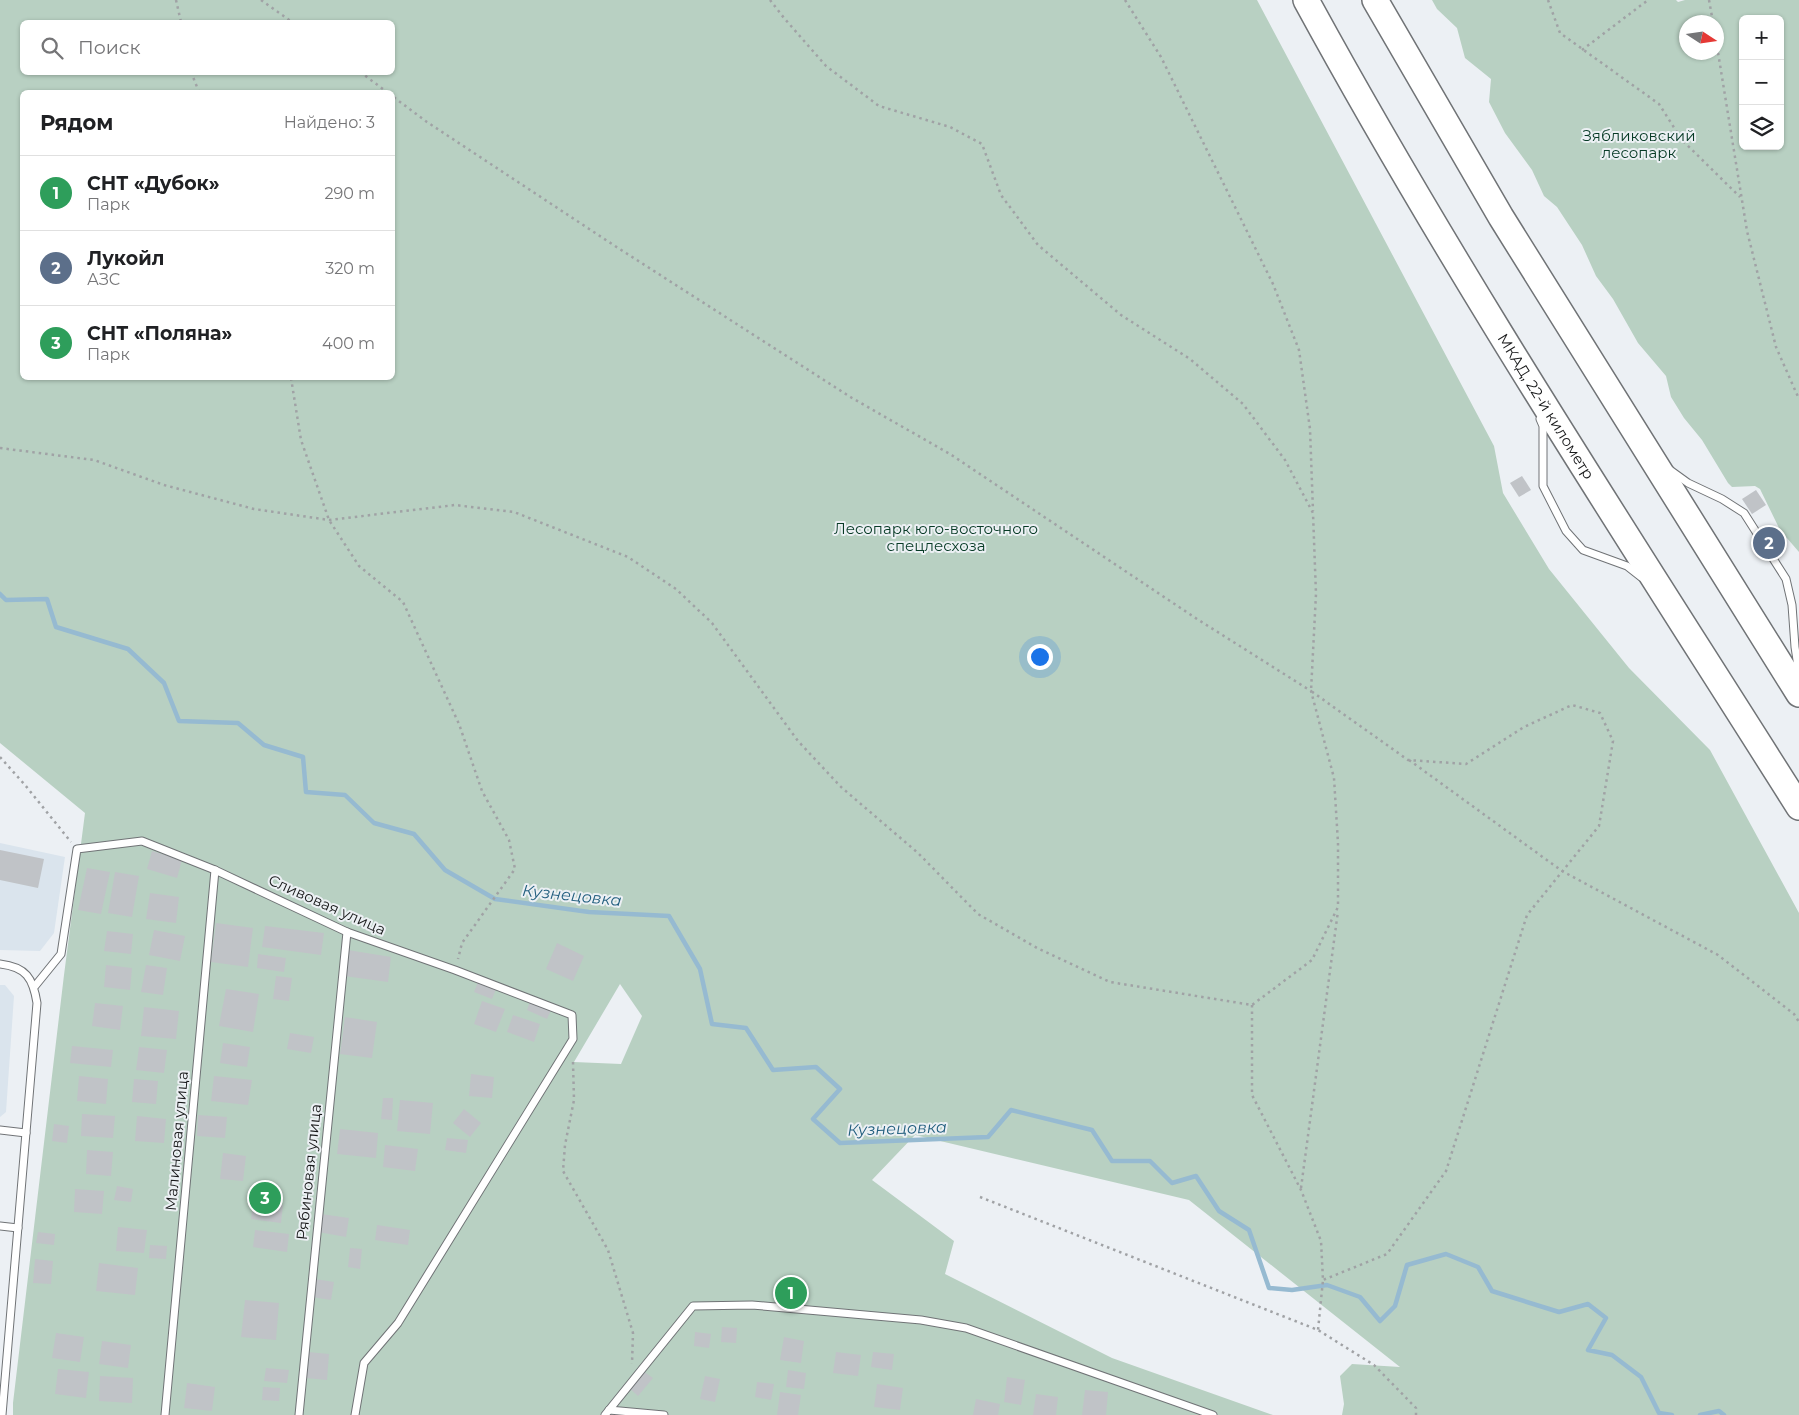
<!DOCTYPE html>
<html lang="ru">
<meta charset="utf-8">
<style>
:root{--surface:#fff;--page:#f2f2f2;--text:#202124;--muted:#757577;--line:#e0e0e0;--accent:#1a73e8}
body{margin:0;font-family:Montserrat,sans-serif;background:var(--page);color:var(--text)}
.controls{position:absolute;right:15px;top:15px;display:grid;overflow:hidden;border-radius:8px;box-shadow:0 1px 4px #0004}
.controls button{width:45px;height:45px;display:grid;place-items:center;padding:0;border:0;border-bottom:1px solid var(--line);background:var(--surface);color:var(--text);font:25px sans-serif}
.compass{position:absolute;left:1679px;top:15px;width:45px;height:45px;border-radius:50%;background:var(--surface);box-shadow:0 1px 4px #0004;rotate:102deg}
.you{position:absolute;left:1039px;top:656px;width:18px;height:18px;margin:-12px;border:4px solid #fff;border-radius:50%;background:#1a73e8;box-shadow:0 0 0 8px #1a73e833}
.badge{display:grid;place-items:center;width:32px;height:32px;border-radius:50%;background:var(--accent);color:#fff;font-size:16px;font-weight:700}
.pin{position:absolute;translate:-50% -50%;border:2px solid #fff;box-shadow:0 1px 5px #0006}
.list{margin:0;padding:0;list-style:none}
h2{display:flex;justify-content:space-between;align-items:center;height:65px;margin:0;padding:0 20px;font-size:21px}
h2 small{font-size:16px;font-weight:400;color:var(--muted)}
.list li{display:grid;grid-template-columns:32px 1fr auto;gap:15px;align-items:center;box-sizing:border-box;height:75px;padding:0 20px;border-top:1px solid var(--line)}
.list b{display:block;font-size:19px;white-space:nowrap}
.list p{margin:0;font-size:16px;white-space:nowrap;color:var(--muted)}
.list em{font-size:16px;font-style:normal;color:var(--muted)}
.icon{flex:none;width:28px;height:28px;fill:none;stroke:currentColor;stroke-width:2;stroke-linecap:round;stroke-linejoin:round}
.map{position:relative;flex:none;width:1799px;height:1415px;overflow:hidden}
.search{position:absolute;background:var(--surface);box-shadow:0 1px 4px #0004;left:20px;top:20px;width:375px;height:55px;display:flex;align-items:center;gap:12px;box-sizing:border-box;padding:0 18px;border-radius:8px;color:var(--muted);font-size:19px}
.panel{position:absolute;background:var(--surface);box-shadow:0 1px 4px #0004;left:20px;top:90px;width:375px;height:290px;border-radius:8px}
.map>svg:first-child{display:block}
.built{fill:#dae4ed}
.green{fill:#b8d0c2;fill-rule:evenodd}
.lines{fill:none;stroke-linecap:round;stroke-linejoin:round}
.stream{stroke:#96bad1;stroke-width:4.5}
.building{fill:#c0c3c7}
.lane-casing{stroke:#707376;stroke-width:9}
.highway-casing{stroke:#707376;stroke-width:28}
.path{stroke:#a0a2a5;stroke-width:2.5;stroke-dasharray:2.5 4;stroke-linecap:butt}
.lane{stroke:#fff;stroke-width:7}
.highway{stroke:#fff;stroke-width:25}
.labels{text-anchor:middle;stroke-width:4;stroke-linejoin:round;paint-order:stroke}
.park-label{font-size:15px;fill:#063a25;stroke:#ecf0f4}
.street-label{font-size:15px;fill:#171819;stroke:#ecf0f4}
.water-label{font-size:16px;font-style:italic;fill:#215e7e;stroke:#ecf0f4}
</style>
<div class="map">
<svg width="1799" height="1415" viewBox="0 0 1799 1415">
<rect width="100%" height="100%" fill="#ecf0f4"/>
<g class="built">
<polygon points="0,843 65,857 54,933 40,951 0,950"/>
<polygon points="0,985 5,985 14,996 6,1112 0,1117"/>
</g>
<g class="green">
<path d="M 0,0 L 1257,0 L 1494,446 L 1503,493 L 1549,569 L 1629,668 L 1710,750 L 1799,913 L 1799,1415 L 1342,1415 L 1344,1404 L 1340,1376 L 1352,1364 L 1400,1367 L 1189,1200 L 915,1135 L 872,1180 L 954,1241 L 945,1274 L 1112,1358 L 1273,1415 L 13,1415 L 13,1403 L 64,975 L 85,813 L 0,743 ZM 22,22 L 392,22 L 392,72 L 22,72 ZM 22,92 L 392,92 L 392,378 L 22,378 ZM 620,984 L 642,1016 L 621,1064 L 574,1062 Z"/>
<path d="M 1432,0 L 1676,0 L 1678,2 L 1685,0 L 1799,0 L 1799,552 L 1780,530 L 1760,489 L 1755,486 L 1732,487 L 1728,483 L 1702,440 L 1684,418 L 1671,397 L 1666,376 L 1638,343 L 1613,299 L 1596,276 L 1582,245 L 1557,207 L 1544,196 L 1532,170 L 1505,133 L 1489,102 L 1491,79 L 1465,58 L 1457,28 L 1437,9 ZM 1743,19 L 1780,19 L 1780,146 L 1743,146 ZM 1716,22 L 1716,52 L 1686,52 L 1686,22 Z"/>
</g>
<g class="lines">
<g class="stream">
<polyline points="0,594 6,600 47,599 56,627 128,649 164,683 179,721 238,723 264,745 303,757 306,792 345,795 374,823 414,834 445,870 495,899 589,912 669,916 700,969 712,1024 746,1028 773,1070 816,1067 840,1089 813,1119 840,1143 988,1137 1011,1110 1092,1130 1112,1161 1150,1161 1172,1183 1196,1176 1219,1211 1249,1230 1269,1288 1292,1290 1327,1285 1360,1297 1380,1321 1395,1306 1407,1265 1446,1254 1478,1267 1492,1291 1559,1312 1588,1304 1606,1318 1588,1350 1612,1355 1641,1377 1659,1413 1672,1415"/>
<polyline points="1700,1415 1719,1411 1724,1415"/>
</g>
</g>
<g class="building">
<polygon points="1522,476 1531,490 1519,497 1510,483"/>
<polygon points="1756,490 1766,505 1752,514 1742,499"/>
<polygon points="0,850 44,859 38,888 0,880"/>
<polygon points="152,851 182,860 177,878 147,869"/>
<polygon points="87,868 110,872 101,914 78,910"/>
<polygon points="115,872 139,876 132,917 108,913"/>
<polygon points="150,893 179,897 176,923 146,919"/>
<polygon points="216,923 253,928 248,967 211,962"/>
<polygon points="265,926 324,933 321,955 262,947"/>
<polygon points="154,930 185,936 180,961 149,955"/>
<polygon points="107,931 133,934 131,954 104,951"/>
<polygon points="557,943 584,956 573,981 546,969"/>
<polygon points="348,950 391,957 388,982 344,976"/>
<polygon points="258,954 286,958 284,972 257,968"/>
<polygon points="106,965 132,968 130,990 104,987"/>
<polygon points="146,965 167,968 163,995 141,992"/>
<polygon points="276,976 292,978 289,1001 273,999"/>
<polygon points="478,982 496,989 492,999 474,992"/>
<polygon points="226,989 259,994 253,1032 219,1026"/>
<polygon points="482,1001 505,1009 496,1032 474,1024"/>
<polygon points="530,1001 551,1010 547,1019 527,1010"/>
<polygon points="95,1003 123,1006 120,1030 92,1026"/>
<polygon points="144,1007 179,1011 176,1039 141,1036"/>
<polygon points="513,1015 540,1024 534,1042 507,1032"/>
<polygon points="345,1017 377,1022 372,1058 340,1054"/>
<polygon points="290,1033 314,1037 311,1053 287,1049"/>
<polygon points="223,1043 250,1047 247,1067 220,1063"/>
<polygon points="72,1046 113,1050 111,1067 70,1063"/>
<polygon points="139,1047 167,1050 164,1073 136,1070"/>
<polygon points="471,1074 494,1077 492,1098 469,1096"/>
<polygon points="79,1076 108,1079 106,1104 77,1101"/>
<polygon points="214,1076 252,1080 248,1105 211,1101"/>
<polygon points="134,1079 158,1081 156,1104 132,1102"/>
<polygon points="383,1098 393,1098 392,1120 381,1119"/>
<polygon points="400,1100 433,1103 430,1134 397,1131"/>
<polygon points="464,1109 481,1123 470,1137 453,1123"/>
<polygon points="82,1114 115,1116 113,1138 81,1136"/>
<polygon points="198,1115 227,1117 225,1138 197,1136"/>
<polygon points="137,1116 166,1119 164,1143 135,1141"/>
<polygon points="54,1124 69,1126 67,1143 52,1141"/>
<polygon points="340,1129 378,1133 376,1158 337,1154"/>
<polygon points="447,1138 468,1140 466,1153 445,1150"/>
<polygon points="385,1145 418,1149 415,1171 383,1167"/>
<polygon points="87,1150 113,1152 111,1176 86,1174"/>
<polygon points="223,1153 246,1156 243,1181 220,1179"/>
<polygon points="117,1186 133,1189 131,1202 114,1200"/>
<polygon points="75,1189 104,1191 102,1214 74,1212"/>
<polygon points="253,1202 283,1205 281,1223 251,1219"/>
<polygon points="321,1214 349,1218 346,1237 318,1232"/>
<polygon points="377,1225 410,1230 408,1245 375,1240"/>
<polygon points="118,1227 147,1230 144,1253 116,1251"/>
<polygon points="255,1230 289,1234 287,1252 253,1247"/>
<polygon points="38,1232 55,1234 54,1245 36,1243"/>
<polygon points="150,1245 167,1246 166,1259 149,1258"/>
<polygon points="350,1248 362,1249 360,1269 348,1267"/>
<polygon points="35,1259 53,1261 51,1284 33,1283"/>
<polygon points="99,1263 138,1268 135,1295 96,1291"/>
<polygon points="315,1279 334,1282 331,1300 312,1297"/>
<polygon points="245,1300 279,1303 276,1340 241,1337"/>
<polygon points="722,1327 737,1328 736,1343 721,1342"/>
<polygon points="695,1332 711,1334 709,1348 694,1346"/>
<polygon points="56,1333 84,1337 80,1362 52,1358"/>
<polygon points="784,1337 804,1341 801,1363 780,1360"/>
<polygon points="102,1341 131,1345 128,1368 99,1364"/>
<polygon points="308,1352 329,1354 327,1380 306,1378"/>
<polygon points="836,1352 861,1355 858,1376 833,1373"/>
<polygon points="873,1352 894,1354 892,1370 871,1367"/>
<polygon points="266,1368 289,1370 287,1383 264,1381"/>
<polygon points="58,1369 89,1372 86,1398 55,1394"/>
<polygon points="788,1370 806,1373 804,1389 786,1387"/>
<polygon points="643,1371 653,1378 638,1396 629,1388"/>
<polygon points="100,1376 133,1378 132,1403 99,1401"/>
<polygon points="705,1376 720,1379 715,1402 700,1399"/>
<polygon points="1007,1377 1025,1380 1021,1405 1004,1402"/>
<polygon points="757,1382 774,1384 771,1400 755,1397"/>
<polygon points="187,1383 215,1387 212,1411 184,1408"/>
<polygon points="877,1384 903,1388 900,1410 874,1407"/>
<polygon points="263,1387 280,1388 279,1401 262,1400"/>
<polygon points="1085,1390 1108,1392 1106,1415 1082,1415"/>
<polygon points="780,1392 801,1395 798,1415 777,1415"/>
<polygon points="1036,1394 1058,1397 1056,1415 1033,1415"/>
<polygon points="976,1399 1000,1404 998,1415 973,1415"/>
</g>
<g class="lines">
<defs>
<g id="lane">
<polyline points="1540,419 1543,426 1543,486 1566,531 1583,550 1627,566 1641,577"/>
<polyline points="1670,470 1688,483 1722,499 1744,513 1786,579 1792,605 1795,647 1799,673"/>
<path d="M 0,964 C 26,967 33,978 37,1003 L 2,1415"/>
<polyline points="35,986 61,954 77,849 142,841 215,870 347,932 455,970 572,1015 573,1039 398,1323 364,1363 355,1415"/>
<polyline points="0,1130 26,1133"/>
<polyline points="0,1226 18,1228"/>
<polyline points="609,1410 664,1415"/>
<polyline points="165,1415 215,870"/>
<polyline points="299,1415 347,932"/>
<polyline points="605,1415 693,1306 752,1305 921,1320 966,1328 1213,1415"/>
</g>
<g id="highway">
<path id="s1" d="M 1306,0 C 1457,277 1631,541 1799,807"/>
<polyline points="1375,0 1501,217 1799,694"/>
</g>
</defs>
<use href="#lane" class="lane-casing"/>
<use href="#highway" class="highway-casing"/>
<g class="path">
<polyline points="176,0 181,22"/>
<polyline points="261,0 292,22"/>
<polyline points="770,0 784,18 826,66 879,106 950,127 982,144 1001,195 1038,245 1121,315 1190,359 1243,404 1285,460 1313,513 1316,594 1311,691 1408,760 1466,764 1524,727 1572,705 1600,713 1613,741 1599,826 1527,915 1446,1171 1387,1254 1323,1280"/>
<polyline points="1125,0 1161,57 1273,284 1299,350 1310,429 1313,511"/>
<polyline points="1548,0 1560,33 1659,104 1682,140 1740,197"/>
<polyline points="1709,0 1713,22"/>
<polyline points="1716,40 1747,231 1776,347 1799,399"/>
<polyline points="1582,50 1648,0"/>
<polyline points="191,72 199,92"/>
<polyline points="360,72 387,92"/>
<polyline points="291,378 301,440 329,520 359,566 403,602 459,724 482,791 509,840 515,869 462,943 458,959"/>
<polyline points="0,448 94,460 164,485 254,509 329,520 455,505 514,512 628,557 676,589 712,623 798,741 841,787 918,853 978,914 1037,948 1110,982 1252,1005 1312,960 1338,907 1338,843 1334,778 1311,691 1197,619 950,454 852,398 615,246 427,122 392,96"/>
<polyline points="0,757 25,785 71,842"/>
<polyline points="1409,760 1562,871 1718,955 1794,1014 1799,1022"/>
<polyline points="1252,1005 1252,1095 1301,1190 1321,1241 1323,1280 1318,1330"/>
<polyline points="573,1062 574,1100 565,1145 563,1171 608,1250 633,1333 632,1364"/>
<polyline points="1301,1188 1338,911"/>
<polyline points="980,1197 1318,1330 1374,1365 1416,1408 1416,1415"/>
</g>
<use href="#lane" class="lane"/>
<use href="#highway" class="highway"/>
</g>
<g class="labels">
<g class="park-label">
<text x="1639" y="141">Зябликовский<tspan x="1639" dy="17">лесопарк</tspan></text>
<text x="936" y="534">Лесопарк юго-восточного<tspan x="936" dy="17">спецлесхоза</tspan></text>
</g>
<g class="street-label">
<text dy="5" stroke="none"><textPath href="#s1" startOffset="472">МКАД, 22-й километр</textPath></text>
<text transform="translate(327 905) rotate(24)" y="5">Сливовая улица</text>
<text transform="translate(177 1141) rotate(-85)" y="5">Малиновая улица</text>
<text transform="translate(309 1172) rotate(-84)" y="5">Рябиновая улица</text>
</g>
<g class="water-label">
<text transform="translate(572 895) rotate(6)" y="6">Кузнецовка</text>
<text transform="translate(897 1128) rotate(-2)" y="6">Кузнецовка</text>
</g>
</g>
</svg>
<div class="controls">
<button>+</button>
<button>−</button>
<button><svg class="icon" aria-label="layers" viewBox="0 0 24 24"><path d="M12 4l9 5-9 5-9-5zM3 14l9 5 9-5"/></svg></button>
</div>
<svg class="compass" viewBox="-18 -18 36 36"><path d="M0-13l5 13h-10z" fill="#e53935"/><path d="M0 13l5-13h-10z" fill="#757577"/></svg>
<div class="you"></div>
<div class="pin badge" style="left:791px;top:1293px;background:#2e9e5b">1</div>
<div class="pin badge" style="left:1769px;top:543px;background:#5c6f8a">2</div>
<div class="pin badge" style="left:265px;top:1198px;background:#2e9e5b">3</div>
<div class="search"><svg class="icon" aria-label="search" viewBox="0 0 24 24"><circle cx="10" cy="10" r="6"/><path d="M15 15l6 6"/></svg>Поиск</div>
<section class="panel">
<h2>Рядом<small>Найдено: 3</small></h2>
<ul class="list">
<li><span class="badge" style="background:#2e9e5b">1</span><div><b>СНТ «Дубок»</b><p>Парк</p></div><em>290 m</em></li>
<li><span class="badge" style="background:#5c6f8a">2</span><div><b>Лукойл</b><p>АЗС</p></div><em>320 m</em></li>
<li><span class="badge" style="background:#2e9e5b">3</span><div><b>СНТ «Поляна»</b><p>Парк</p></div><em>400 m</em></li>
</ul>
</section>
</div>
